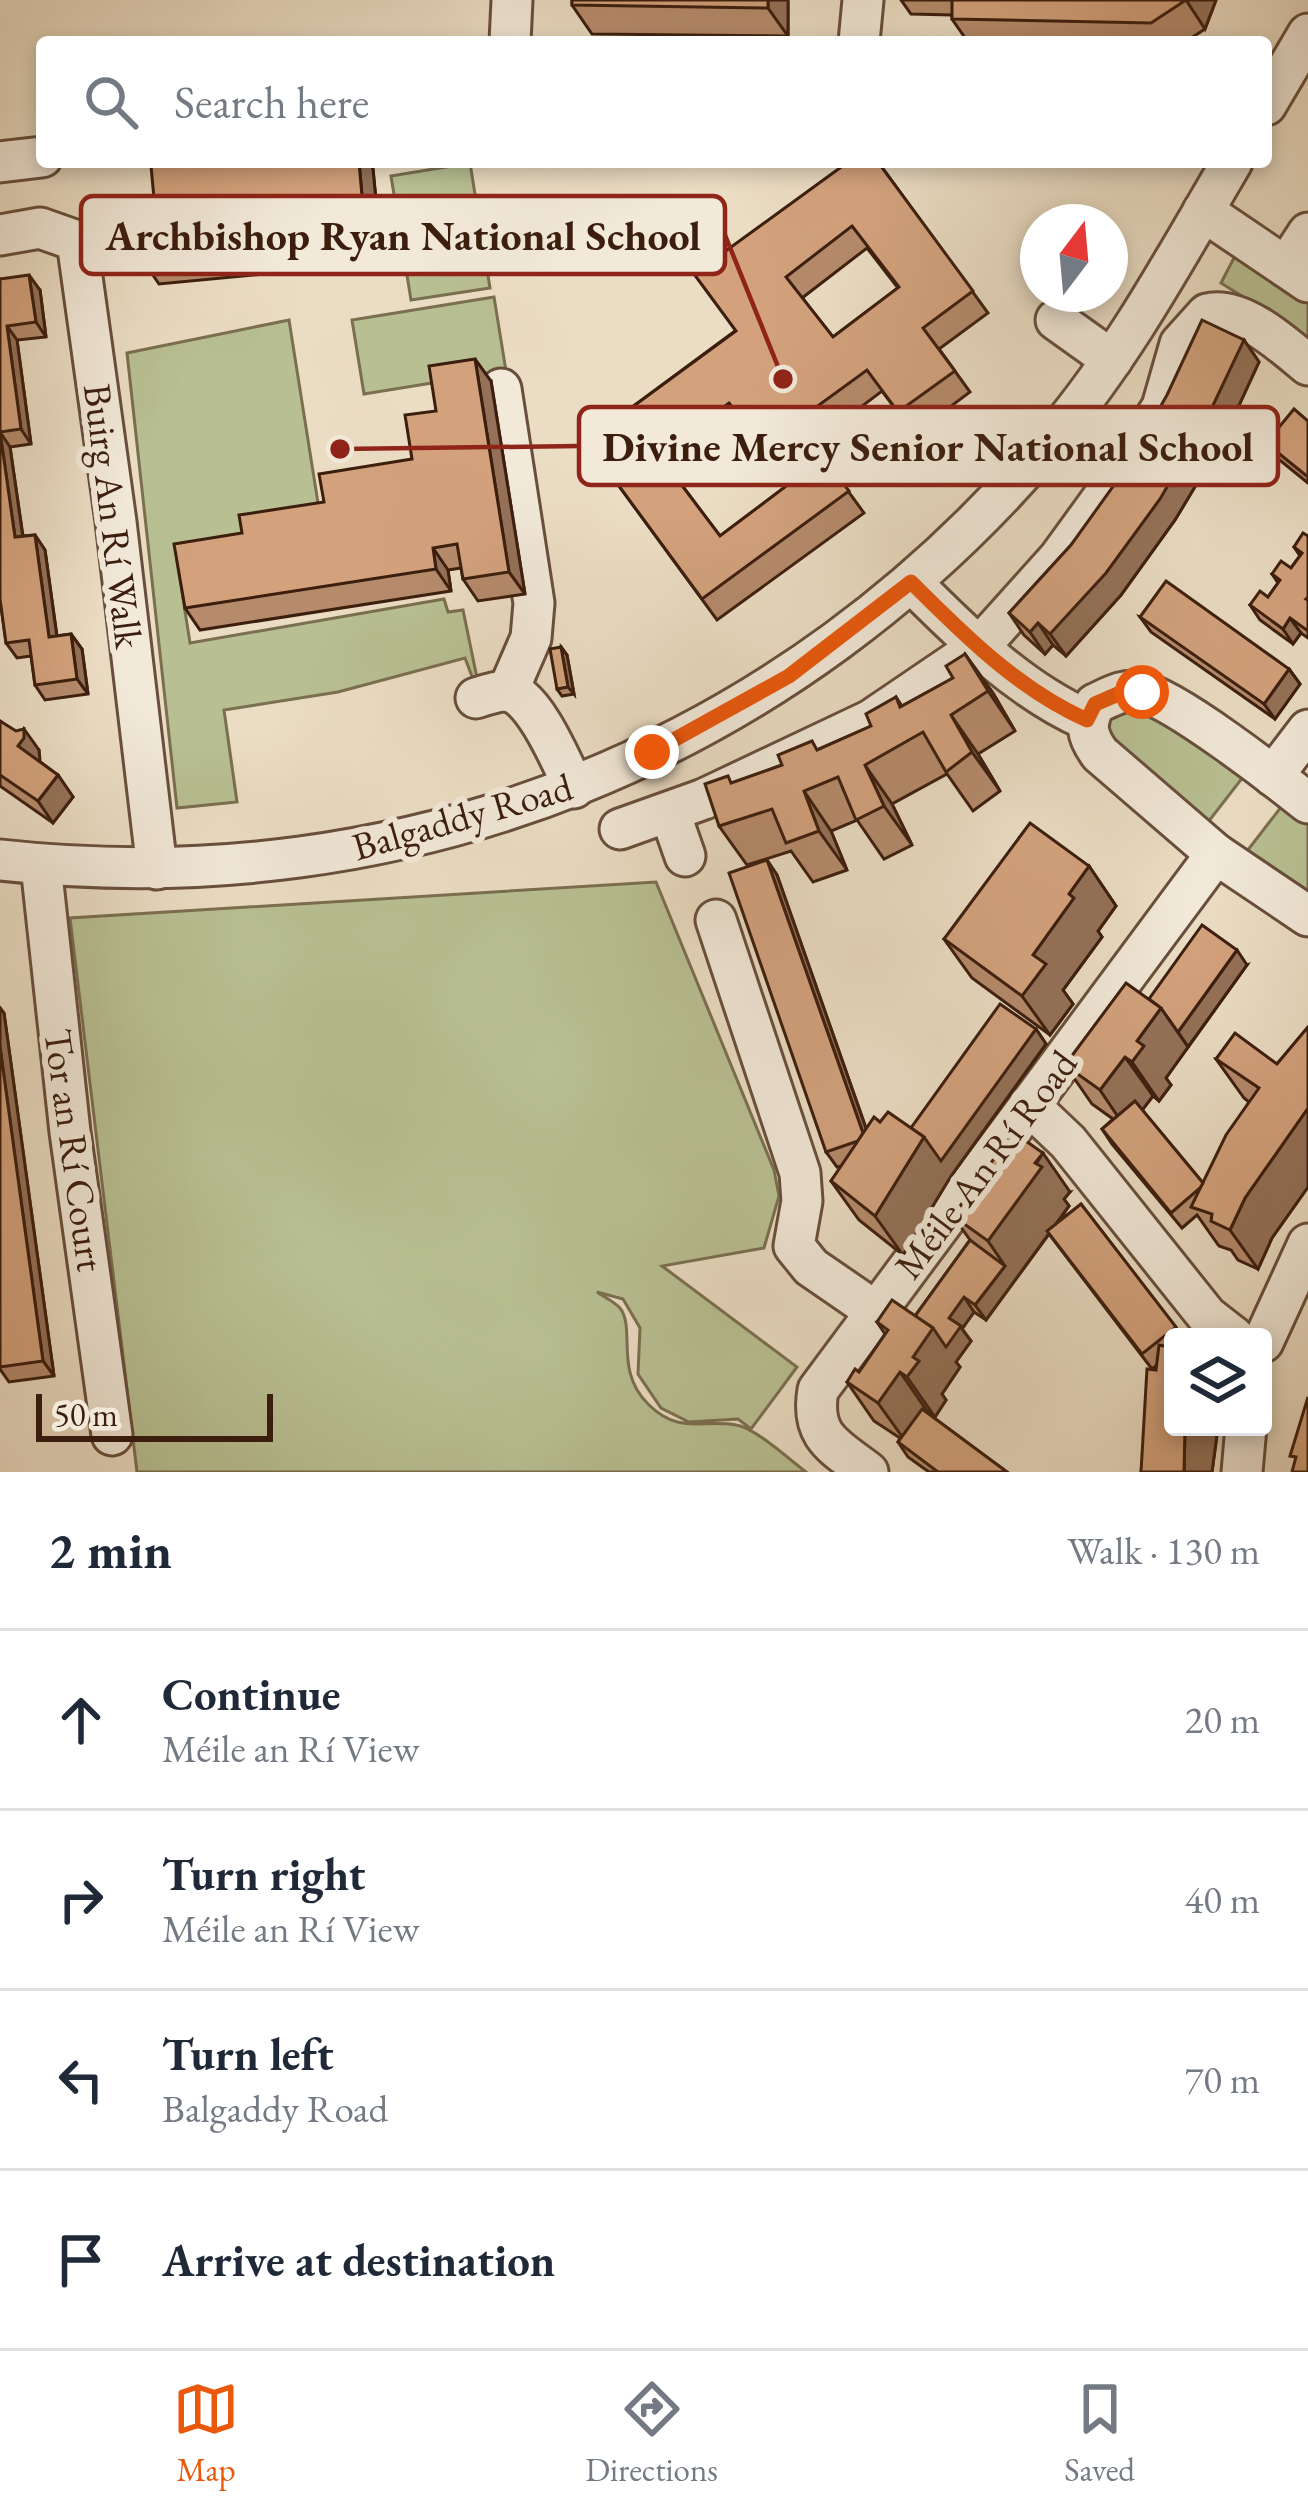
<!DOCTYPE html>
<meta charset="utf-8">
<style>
:root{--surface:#fff;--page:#f6f6f7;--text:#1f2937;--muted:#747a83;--line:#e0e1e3;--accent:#ea580c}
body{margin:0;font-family:"EB Garamond",serif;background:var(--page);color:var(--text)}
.controls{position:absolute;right:36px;bottom:36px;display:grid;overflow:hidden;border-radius:12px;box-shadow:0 6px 18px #0003}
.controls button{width:108px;height:108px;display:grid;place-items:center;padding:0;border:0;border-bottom:3px solid var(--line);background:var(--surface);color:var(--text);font:60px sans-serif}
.compass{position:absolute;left:1020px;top:204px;width:108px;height:108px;border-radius:50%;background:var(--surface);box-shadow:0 6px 18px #0003;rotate:16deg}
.scale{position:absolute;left:36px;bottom:30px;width:237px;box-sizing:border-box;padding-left:12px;border:6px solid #3c1e0e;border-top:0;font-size:33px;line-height:42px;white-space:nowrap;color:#3c1e0e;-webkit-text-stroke:9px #f2e9d9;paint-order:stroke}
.stop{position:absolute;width:36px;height:36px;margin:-27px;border:9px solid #ea580c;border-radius:50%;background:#fff}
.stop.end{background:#ea580c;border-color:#fff;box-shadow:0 3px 12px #0008}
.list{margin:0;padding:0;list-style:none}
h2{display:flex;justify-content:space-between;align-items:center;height:156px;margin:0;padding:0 48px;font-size:51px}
h2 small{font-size:39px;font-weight:400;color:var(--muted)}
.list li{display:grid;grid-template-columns:78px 1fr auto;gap:36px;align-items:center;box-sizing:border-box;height:180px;padding:0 48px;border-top:3px solid var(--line)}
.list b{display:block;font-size:45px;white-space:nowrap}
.list p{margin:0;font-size:39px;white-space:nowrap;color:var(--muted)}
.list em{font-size:39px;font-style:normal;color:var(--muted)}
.icon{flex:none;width:66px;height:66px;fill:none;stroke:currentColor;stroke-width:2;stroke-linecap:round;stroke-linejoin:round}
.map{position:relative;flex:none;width:1308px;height:1472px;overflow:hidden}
.search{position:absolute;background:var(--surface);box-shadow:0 6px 18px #0003;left:36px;right:36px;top:36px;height:132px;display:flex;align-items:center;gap:30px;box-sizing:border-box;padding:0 42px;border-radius:12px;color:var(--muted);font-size:45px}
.sheet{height:876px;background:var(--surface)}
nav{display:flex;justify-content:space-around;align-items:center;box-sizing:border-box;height:168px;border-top:3px solid var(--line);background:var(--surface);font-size:33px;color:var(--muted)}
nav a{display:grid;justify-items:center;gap:6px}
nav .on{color:var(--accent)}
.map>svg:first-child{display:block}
.green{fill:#b8c093;stroke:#7a6f50;stroke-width:3}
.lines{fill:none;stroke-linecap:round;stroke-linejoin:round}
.minor-casing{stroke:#684e3c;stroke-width:45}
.minor{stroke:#f2e9d9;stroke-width:39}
.wall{fill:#b58b6c;stroke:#3c1e0e;stroke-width:3;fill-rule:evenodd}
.shaded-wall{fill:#947158;stroke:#3c1e0e;stroke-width:3}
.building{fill:#d3a27d;stroke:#3c1e0e;stroke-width:3;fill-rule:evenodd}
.route{stroke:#ea580c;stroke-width:15}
.labels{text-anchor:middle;stroke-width:12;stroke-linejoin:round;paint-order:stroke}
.street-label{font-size:39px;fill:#3c1e0e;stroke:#f2e9d9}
.leader{fill:none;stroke:#8f2418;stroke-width:4.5}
.callout-dot{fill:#8f2418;stroke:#f2e9d9;stroke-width:4.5}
.callout{fill:#f2e9d9;stroke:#8f2418;stroke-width:4.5}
.callout-label{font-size:42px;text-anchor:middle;font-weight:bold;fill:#3c1e0e}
</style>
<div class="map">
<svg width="1308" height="1472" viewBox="0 0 1308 1472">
<rect width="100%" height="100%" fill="#ebddc4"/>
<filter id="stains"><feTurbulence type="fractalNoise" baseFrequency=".00167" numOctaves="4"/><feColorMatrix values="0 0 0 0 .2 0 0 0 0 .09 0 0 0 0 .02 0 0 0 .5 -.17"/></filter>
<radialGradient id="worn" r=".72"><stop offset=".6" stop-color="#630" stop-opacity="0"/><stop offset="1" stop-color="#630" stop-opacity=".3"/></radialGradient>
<g class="green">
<polygon points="470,163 490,288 411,300 391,176"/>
<polygon points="1238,250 1308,299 1308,337 1221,283"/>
<polygon points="494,297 506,371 364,394 352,320"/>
<polygon points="289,320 321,522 177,560 190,643 444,599 448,612 463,610 477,678 473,679 465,658 338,692 224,710 237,802 177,808 127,353"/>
<polygon points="1133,704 1247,772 1205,826 1104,734 1110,711"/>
<polygon points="1285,802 1308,821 1308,900 1244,855"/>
<path d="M 656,882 L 774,1170 L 779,1196 L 764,1248 L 662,1266 L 797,1367 L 751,1429 L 738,1419 L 689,1422 L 661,1408 L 638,1374 L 640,1328 L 623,1299 L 597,1292 C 604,1297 615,1302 620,1308 C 636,1329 614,1370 648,1404 C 679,1435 701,1419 736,1425 C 754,1427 790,1460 806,1472 L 137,1472 L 70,918 Z"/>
</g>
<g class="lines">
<defs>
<g id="minor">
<polyline points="510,42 512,0"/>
<polyline points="859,42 863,0"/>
<polyline points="1266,105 1308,34"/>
<polyline points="0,162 42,157"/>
<polyline points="1203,211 1308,282"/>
<polyline points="0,235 40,228 77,241 116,522 157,869"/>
<polyline points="1286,267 1308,233"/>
<polyline points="1056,320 1112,360"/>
<polyline points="501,389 534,603 531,638 508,691"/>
<path d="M 911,582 C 963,634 1019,690 1087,720"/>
<path d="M 476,698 C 485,695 497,691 506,691 C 533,692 563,765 574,788"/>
<polyline points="1273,776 1308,730"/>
<path d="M 1308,803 C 1278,779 1174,698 1141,692 C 1124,688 1110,697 1095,704 C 1085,724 1086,735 1100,754 L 1216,854 L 1308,916"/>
<polyline points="670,813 685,856"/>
<path d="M 620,829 L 704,799 L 871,720 L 980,646 L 1059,558 L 1120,474 L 1162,407 L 1180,344 L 1207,314 C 1240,305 1284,345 1308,365"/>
<path d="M 0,860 C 407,905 792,751 1055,435 C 1125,352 1177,255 1232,162"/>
<polyline points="41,865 70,1132 112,1435"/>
<polyline points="716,920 800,1173 802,1201 794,1246 811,1267 875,1311"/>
<polyline points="1029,1105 1068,1142 1207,1316 1234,1337"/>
<polyline points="1263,1342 1308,1244"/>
<path d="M 868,1472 C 834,1446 810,1437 818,1390 L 1216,854"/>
<polyline points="1242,1472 1246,1427"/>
</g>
</defs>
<use href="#minor" class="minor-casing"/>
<use href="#minor" class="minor"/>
</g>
<g class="wall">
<polygon points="572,0 788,0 788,36 592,34 572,5"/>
<polygon points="901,0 1216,0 1205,29 1185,42 968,42 952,19 952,15 911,14"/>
<polygon points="359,162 368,162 373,169 382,263 159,284 144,262 154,198"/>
<path d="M 878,162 L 988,313 L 939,349 L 970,392 L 914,434 L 882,391 L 813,443 L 864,513 L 717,620 L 586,441 L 735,331 ZM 867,248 L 898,288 L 833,337 L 802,298 ZM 744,424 L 789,484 L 720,536 L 675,476 Z"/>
<polygon points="0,279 40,290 46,337 17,340 31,444 10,447 23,536 35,535 45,550 57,636 71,634 82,649 88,694 45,700 35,685 31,656 17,658 6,643 0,599"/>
<polygon points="1244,340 1259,362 1223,440 1175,520 1121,595 1066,656 1053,645 1045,654 1024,635 1009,613 1071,545"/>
<polygon points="491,381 525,594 478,601 463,579 461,568 448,570 451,591 200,630 185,608 324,502 412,459 436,411"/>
<polygon points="1308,421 1308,483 1277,458 1266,443"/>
<polygon points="1308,536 1308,638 1301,633 1293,644 1260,620 1250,605 1268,597 1278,583 1272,574 1291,568 1300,556 1294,547"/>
<polygon points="1140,617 1289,669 1300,684 1275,719 1151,632"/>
<polygon points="561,647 567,655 574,694 562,696 557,689"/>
<polygon points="965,654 993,693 1015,731 978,754 1000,791 973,811 947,774 892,804 912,845 884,859 857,820 831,831 847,870 813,882 791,851 747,865 719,826 733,783 782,765 871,726 896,697 902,706 953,678"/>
<polygon points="0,721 39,750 39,761 58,775 73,797 53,823 0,786"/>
<polygon points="767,860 777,875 866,1128 880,1122 911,1128 1036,1029 1046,1044 951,1176 903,1255 859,1220 831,1181 842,1166 837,1167 826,1152"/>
<polygon points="1089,866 1116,906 1098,931 1102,937 1063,990 1073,1004 1050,1035 972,978 944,939"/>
<polygon points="1247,965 1166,1078 1171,1085 1159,1101 1153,1096 1142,1110 1203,1183 1249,1102 1244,1098 1216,1059 1277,1064 1308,1027 1308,1187 1272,1238 1258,1269 1238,1260 1231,1250 1219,1246 1197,1215 1182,1228 1112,1144 1102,1129 1113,1119 1092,1104 1065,1065 1149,999"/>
<polygon points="0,1008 4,1013 54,1376 9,1382 0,1369"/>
<polygon points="1070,1192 1064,1199 1069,1206 1058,1222 1081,1204 1183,1337 1173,1337 1173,1427 1218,1427 1212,1472 1141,1472 1157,1365 1152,1369 1049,1234 986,1320 974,1312 962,1329 971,1341 956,1362 960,1367 942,1394 946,1400 935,1417 927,1411 926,1412 1007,1472 929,1472 908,1457 898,1442 900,1438 874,1421 847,1382 859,1372 885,1334 877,1322 915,1316 970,1240 953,1216"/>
</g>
<g class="shaded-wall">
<polygon points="768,0 788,0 788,36 768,8"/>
<polygon points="1186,0 1216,0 1205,29"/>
<polygon points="359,162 368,162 373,169 382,263 366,241"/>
<polygon points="29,275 40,290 46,337 36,322"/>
<polygon points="7,326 17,340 31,444 21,429"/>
<polygon points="1244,340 1259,362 1223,440 1175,520 1121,595 1066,656 1050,634"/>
<polygon points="475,359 491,381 525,594 509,572"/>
<polygon points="0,432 10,447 25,552 15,537"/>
<polygon points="35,535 45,550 59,652 49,637"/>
<polygon points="433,548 448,570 451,591 436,569"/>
<polygon points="1290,618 1301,633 1293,644 1283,629"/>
<polygon points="1038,623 1053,645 1045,654 1030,632"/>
<polygon points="71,634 82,649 88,694 77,679"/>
<polygon points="561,647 567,655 574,694 568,687"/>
<polygon points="965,654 993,693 1015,731 988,691"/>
<polygon points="1289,669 1300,684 1275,719 1264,704"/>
<polygon points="951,715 978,754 1000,791 972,752"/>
<polygon points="24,729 39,750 40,760 33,768 18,746"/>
<polygon points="865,765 892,804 912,845 884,806"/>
<polygon points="58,775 73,797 53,823 38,801"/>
<polygon points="804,791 831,831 847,870 819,831"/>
<polygon points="767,860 777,875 875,1154 865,1139"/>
<polygon points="1089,866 1116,906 1098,931 1102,937 1063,990 1073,1004 1050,1035 1022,996 1033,955 1069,894"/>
<polygon points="1237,950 1247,965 1188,1047 1178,1032"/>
<polygon points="0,1008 4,1013 54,1376 43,1361 0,1047"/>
<polygon points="1161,1008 1188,1047 1166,1078 1171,1085 1159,1101 1132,1062 1137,1041"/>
<polygon points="1036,1029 1046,1044 951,1176 903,1255 875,1216 924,1137"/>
<polygon points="1125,1057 1153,1096 1127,1130 1100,1090"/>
<polygon points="1308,1108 1308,1187 1272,1238 1258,1269 1230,1230 1245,1198"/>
<polygon points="1043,1153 1070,1192 1064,1199 1069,1206 986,1320 975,1305 1005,1266 988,1241"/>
<polygon points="964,1297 974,1312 962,1329 971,1341 956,1362 960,1367 942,1394 946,1400 935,1417 907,1377 913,1357 933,1328 949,1318"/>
<polygon points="900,1372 927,1411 906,1442 878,1403"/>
<polygon points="1185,1427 1218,1427 1212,1472 1184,1472"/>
</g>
<g class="building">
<polygon points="572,0 768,0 768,8 572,5"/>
<polygon points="952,0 1186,0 1151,23 952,19"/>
<polygon points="193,162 359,162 366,241 144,262 138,199 154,198 151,166"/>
<path d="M 848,162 L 878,162 L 973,291 L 923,328 L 955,371 L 898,412 L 867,370 L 797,421 L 849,491 L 702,599 L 586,441 L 736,331 L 694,274 ZM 852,226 L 899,287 L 833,337 L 786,277 ZM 729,403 L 789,484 L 720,536 L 659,455 Z"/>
<polygon points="29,275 36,322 7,326 21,429 0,432 0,279"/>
<polygon points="1202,320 1244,340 1207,418 1160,499 1106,573 1050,634 1038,623 1030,632 1009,613 1071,545 1122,474 1167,395"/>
<polygon points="475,359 509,572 463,579 457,544 433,548 436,569 185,608 174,544 242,533 239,515 324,502 319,474 412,459 405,415 436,411 429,366"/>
<polygon points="1294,409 1308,421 1308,477 1266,443"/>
<polygon points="0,432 15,537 35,535 49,637 71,634 77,679 35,685 29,640 6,643 0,599"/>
<polygon points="1303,533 1308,536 1308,597 1306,599 1308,600 1308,631 1290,618 1283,629 1250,605 1260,591 1268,597 1280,580 1272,574 1281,561 1291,568 1302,553 1294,547"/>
<polygon points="1166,581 1289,669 1264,704 1140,617"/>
<polygon points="561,647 568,687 557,689 550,649"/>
<polygon points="965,654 988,691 951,715 972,752 946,772 923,732 865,765 884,806 856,820 838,777 804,791 819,831 786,843 772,809 719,826 705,784 728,776 731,783 782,765 778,755 812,741 817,750 871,726 866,714 896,697 900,707 953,678 946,666"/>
<polygon points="0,721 16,731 24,729 24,738 18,746 58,775 38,801 0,775"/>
<polygon points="1030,823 1089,866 1069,894 1074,898 1033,955 1046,964 1022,996 944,939"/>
<polygon points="767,860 863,1133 858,1141 826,1152 729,873"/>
<polygon points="1202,925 1237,950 1178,1032 1161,1008 1149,999"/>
<polygon points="1126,983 1161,1008 1137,1041 1144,1046 1132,1062 1125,1057 1100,1090 1065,1065"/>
<polygon points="1000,1004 1036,1029 941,1161 924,1137 911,1128"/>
<polygon points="1308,1027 1308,1108 1245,1198 1230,1230 1211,1221 1212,1214 1191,1207 1226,1135 1259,1088 1216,1059 1235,1033 1277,1064"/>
<polygon points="0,1047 43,1361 0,1367"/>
<polygon points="1135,1101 1203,1183 1200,1188 1171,1213 1102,1129"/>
<polygon points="888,1112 924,1137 875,1216 831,1181 874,1117 880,1122"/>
<polygon points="1013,1132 1043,1153 1035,1163 1042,1167 988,1241 953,1216"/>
<polygon points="1081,1204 1176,1327 1142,1354 1047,1231"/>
<polygon points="970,1240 1005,1266 975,1305 964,1297 949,1318 961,1326 946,1347 933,1328 915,1316"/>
<polygon points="892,1300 933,1328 913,1357 919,1361 907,1377 900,1372 878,1403 847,1382 855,1369 859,1372 888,1330 877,1322"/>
<polygon points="1171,1342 1173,1343 1173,1427 1185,1427 1184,1472 1141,1472 1147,1369 1156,1370 1159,1345 1169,1347"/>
<polygon points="1308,1397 1308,1472 1292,1472 1296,1457 1290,1456"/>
<polygon points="922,1409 1007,1472 938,1472 898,1442"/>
</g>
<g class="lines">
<path class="route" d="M 652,752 L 789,676 L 911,582 C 963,634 1019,690 1087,720 L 1095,704 L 1125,691 L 1142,692"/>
</g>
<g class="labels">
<g class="street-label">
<text transform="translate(114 516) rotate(83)" y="14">Buirg An Rí Walk</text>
<text transform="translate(462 816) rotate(-16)" y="14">Balgaddy Road</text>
<text transform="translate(75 1150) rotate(82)" y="14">Tor an Rí Court</text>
<text transform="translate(985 1164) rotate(-53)" y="14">Méile An Rí Road</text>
</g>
</g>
<path class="leader" d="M783 379L725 235M340 449L579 446"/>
<g class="callout-dot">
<circle cx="783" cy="379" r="12"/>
<circle cx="340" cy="449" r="12"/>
</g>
<g class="callout">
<rect x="81" y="196" width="644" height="78" rx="12"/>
<rect x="579" y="407" width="699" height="78" rx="12"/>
</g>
<g class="callout-label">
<text x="403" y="250">Archbishop Ryan National School</text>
<text x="928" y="461">Divine Mercy Senior National School</text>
</g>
<rect width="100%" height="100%" filter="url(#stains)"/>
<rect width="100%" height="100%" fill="url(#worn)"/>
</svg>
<div class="controls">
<button><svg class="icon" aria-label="layers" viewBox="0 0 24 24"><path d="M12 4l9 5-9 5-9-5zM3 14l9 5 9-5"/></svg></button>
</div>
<svg class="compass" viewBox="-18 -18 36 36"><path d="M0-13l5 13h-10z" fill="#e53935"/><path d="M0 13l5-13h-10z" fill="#747a83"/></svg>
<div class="scale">50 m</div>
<div class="stop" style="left:1142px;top:692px"></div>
<div class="stop end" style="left:652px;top:752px"></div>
<div class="search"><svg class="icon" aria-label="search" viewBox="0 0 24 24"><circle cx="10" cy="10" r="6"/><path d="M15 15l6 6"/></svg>Search here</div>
</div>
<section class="sheet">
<h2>2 min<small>Walk · 130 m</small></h2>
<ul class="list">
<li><svg class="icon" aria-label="ahead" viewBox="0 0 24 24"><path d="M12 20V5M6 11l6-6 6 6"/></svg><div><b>Continue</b><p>Méile an Rí View</p></div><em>20 m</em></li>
<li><svg class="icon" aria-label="right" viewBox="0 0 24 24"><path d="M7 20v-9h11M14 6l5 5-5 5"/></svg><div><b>Turn right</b><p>Méile an Rí View</p></div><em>40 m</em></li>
<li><svg class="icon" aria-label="left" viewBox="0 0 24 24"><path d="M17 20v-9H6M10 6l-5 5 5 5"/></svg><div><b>Turn left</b><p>Balgaddy Road</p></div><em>70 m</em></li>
<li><svg class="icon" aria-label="arrive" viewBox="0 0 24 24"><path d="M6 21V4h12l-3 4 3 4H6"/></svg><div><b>Arrive at destination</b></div></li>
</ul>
</section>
<nav>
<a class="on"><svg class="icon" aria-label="map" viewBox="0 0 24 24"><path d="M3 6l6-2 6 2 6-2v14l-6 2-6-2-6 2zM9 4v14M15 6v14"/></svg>Map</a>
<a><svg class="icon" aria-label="directions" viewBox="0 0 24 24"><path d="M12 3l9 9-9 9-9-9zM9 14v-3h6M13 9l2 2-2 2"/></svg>Directions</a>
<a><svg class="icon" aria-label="saved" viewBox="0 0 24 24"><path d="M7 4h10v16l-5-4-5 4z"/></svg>Saved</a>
</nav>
